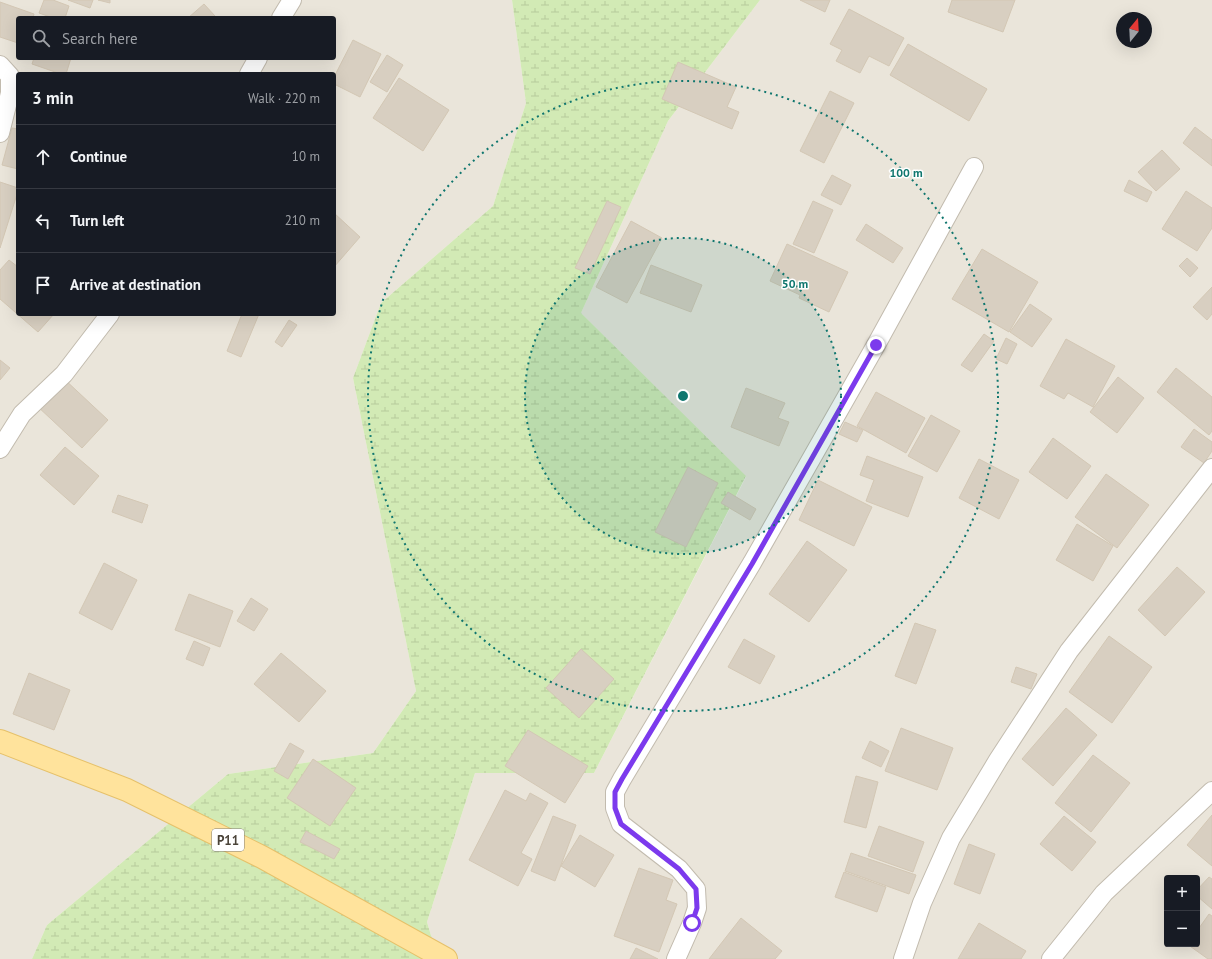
<!DOCTYPE html>
<meta charset="utf-8">
<style>
:root{--surface:#171b24;--page:#20242c;--text:#f1f3f6;--muted:#9ea1a6;--line:#363941}
body{margin:0;font-family:"PT Sans",sans-serif;background:var(--page);color:var(--text)}
.controls{position:absolute;right:12px;bottom:12px;display:grid;overflow:hidden;border-radius:4px;box-shadow:0 4px 16px #0002}
.controls button{width:36px;height:36px;display:grid;place-items:center;padding:0;border:0;border-bottom:1px solid var(--line);background:var(--surface);color:var(--text);font:20px sans-serif}
.compass{position:absolute;left:1116px;top:12px;width:36px;height:36px;border-radius:50%;background:var(--surface);box-shadow:0 4px 16px #0002;rotate:18deg}
.stop{position:absolute;width:12px;height:12px;margin:-9px;border:3px solid #7c3aed;border-radius:50%;background:#fff}
.stop.end{background:#7c3aed;border-color:#fff;box-shadow:0 1px 4px #0008}
.list{margin:0;padding:0;list-style:none}
h2{display:flex;justify-content:space-between;align-items:center;height:52px;margin:0;padding:0 16px;font-size:17px}
h2 small{font-size:13px;font-weight:400;color:var(--muted)}
.list li{display:grid;grid-template-columns:26px 1fr auto;gap:12px;align-items:center;box-sizing:border-box;height:64px;padding:0 16px;border-top:1px solid var(--line)}
.list b{display:block;font-size:15px;white-space:nowrap}
.list em{font-size:13px;font-style:normal;color:var(--muted)}
.icon{flex:none;width:22px;height:22px;fill:none;stroke:currentColor;stroke-width:2;stroke-linecap:round;stroke-linejoin:round}
.map{position:relative;flex:none;width:1212px;height:959px;overflow:hidden}
.search{position:absolute;background:var(--surface);box-shadow:0 4px 16px #0002;left:16px;top:16px;width:320px;height:44px;display:flex;align-items:center;gap:10px;box-sizing:border-box;padding:0 14px;border-radius:4px;color:var(--muted);font-size:15px}
.panel{position:absolute;background:var(--surface);box-shadow:0 4px 16px #0002;left:16px;top:72px;width:320px;height:244px;border-radius:4px}
.map>svg:first-child{display:block}
.residential{fill:#eae5da;fill-rule:evenodd}
.wetland{fill:url(#wetland-marsh)}
.building{fill:#d8cfc1;stroke:#d3c7b4}
.lines{fill:none;stroke-linecap:round;stroke-linejoin:round}
.minor-casing{stroke:#c2bbae;stroke-width:20}
.primary-casing{stroke:#e6c16a;stroke-width:24}
.minor{stroke:#fff;stroke-width:18}
.primary{stroke:#ffe39c;stroke-width:22}
.route{stroke:#7c3aed;stroke-width:5}
.ring{fill:none;stroke:#0f766e;stroke-width:2;stroke-dasharray:2 4}
.labels{text-anchor:middle;stroke-width:3;stroke-linejoin:round;paint-order:stroke}
.shield{fill:#fff;stroke:#817c74;stroke-width:1}
.shield-label{font-size:13px;font-weight:bold;fill:#4b4439}
.centre{fill:#0f766e;stroke:#fff;stroke-width:2}
.ring-label{font-size:12px;text-anchor:middle;font-weight:bold;fill:#0f766e;stroke:#fff;stroke-width:3;stroke-linejoin:round;paint-order:stroke}
</style>
<div class="map">
<svg width="1212" height="959" viewBox="0 0 1212 959">
<defs>
<pattern id="wetland-marsh" width="20" height="14" patternUnits="userSpaceOnUse"><rect width="20" height="14" fill="#d2eab5"/><path d="M1 5h8M5 5V1M11 12h8M15 12V8" fill="none" stroke="#b6ca9c"/></pattern>
</defs>
<rect width="100%" height="100%" fill="#f6f3ec"/>
<g class="residential">
<path d="M 0,0 L 512,0 L 526,103 L 493,206 L 381,303 L 353,378 L 416,691 L 373,753 L 228,774 L 47,925 L 32,959 L 0,959 ZM 18,18 L 334,18 L 334,58 L 18,58 ZM 18,74 L 334,74 L 334,314 L 18,314 Z"/>
<path d="M 760,0 L 1212,0 L 1212,959 L 438,959 L 427,922 L 475,773 L 594,773 L 746,477 L 581,313 L 668,121 ZM 1122,18 L 1146,18 L 1146,42 L 1122,42 ZM 1167,878 L 1197,878 L 1197,944 L 1167,944 Z"/>
</g>
<polygon class="wetland" points="512,0 760,0 668,121 581,313 746,476 594,773 475,773 427,922 438,959 32,959 47,925 228,774 373,753 416,691 353,378 381,303 493,206 526,103"/>
<g class="building">
<polygon points="44,0 53,0 69,6 65,18 53,18 39,13"/>
<polygon points="68,0 93,0 90,8"/>
<polygon points="98,0 110,0 110,3"/>
<polygon points="800,0 830,0 825,12"/>
<polygon points="952,0 1015,0 1003,32 948,12"/>
<polygon points="0,2 34,14 33,18 18,18 18,43 0,37"/>
<polygon points="204,4 215,16 213,18 188,18"/>
<polygon points="849,9 904,38 889,66 869,56 860,73 836,61 842,50 830,44"/>
<polygon points="353,40 381,54 360,97 334,84 334,77"/>
<polygon points="908,44 987,89 969,121 890,75"/>
<polygon points="387,55 403,65 387,92 370,82"/>
<polygon points="34,58 71,58 66,74 61,74 32,64"/>
<polygon points="678,62 736,87 727,107 739,112 732,129 662,99"/>
<polygon points="399,78 449,110 423,151 373,118"/>
<polygon points="830,91 854,103 824,163 800,151"/>
<polygon points="1195,127 1212,140 1212,166 1183,143"/>
<polygon points="12,128 18,129 18,169 2,165"/>
<polygon points="1162,150 1180,169 1156,191 1138,172"/>
<polygon points="832,175 851,185 841,205 821,195"/>
<polygon points="1129,180 1152,192 1147,202 1124,191"/>
<polygon points="0,182 18,188 18,191 0,248"/>
<polygon points="1186,191 1212,208 1212,228 1197,251 1162,229"/>
<polygon points="607,201 621,207 590,274 575,268"/>
<polygon points="813,201 833,210 814,253 793,244"/>
<polygon points="334,213 360,237 334,267"/>
<polygon points="631,221 662,238 627,303 596,287"/>
<polygon points="866,224 903,248 893,263 856,240"/>
<polygon points="787,244 848,272 829,312 799,298 800,295 770,281"/>
<polygon points="982,249 1038,282 1009,332 952,299"/>
<polygon points="1187,258 1198,268 1190,277 1179,266"/>
<polygon points="9,260 18,267 18,314 54,314 38,332 0,299 0,270"/>
<polygon points="651,265 702,285 691,312 640,293"/>
<polygon points="1212,287 1212,314 1207,320 1193,307"/>
<polygon points="1030,304 1052,319 1032,347 1010,332"/>
<polygon points="242,314 259,314 241,357 227,351"/>
<polygon points="289,320 297,325 282,347 275,342"/>
<polygon points="984,334 994,341 972,372 961,365"/>
<polygon points="1006,338 1017,344 1007,364 996,359"/>
<polygon points="1066,339 1115,366 1093,407 1068,393 1064,399 1040,386"/>
<polygon points="0,360 10,368 0,380"/>
<polygon points="1176,368 1212,397 1212,431 1209,435 1157,392"/>
<polygon points="62,377 108,420 82,448 36,405"/>
<polygon points="1118,377 1144,398 1117,433 1090,412"/>
<polygon points="746,388 785,403 778,418 789,422 779,446 731,427"/>
<polygon points="876,392 925,418 906,453 857,426"/>
<polygon points="931,415 960,431 937,472 908,456"/>
<polygon points="845,422 863,430 857,442 839,434"/>
<polygon points="1194,429 1212,442 1212,451 1204,463 1181,447"/>
<polygon points="1053,438 1091,466 1067,499 1029,472"/>
<polygon points="65,447 99,476 74,505 40,475"/>
<polygon points="867,456 923,477 908,517 866,501 874,480 860,475"/>
<polygon points="979,459 1019,480 999,519 959,498"/>
<polygon points="688,467 718,483 686,547 655,532"/>
<polygon points="1106,474 1149,505 1117,548 1075,517"/>
<polygon points="818,480 872,507 854,546 799,520"/>
<polygon points="728,492 756,509 750,520 721,503"/>
<polygon points="118,495 148,505 142,523 112,512"/>
<polygon points="1077,524 1113,546 1093,581 1056,560"/>
<polygon points="807,541 847,570 809,622 769,594"/>
<polygon points="104,563 137,580 112,630 79,613"/>
<polygon points="1177,567 1205,592 1165,636 1138,610"/>
<polygon points="189,594 233,611 220,647 175,630"/>
<polygon points="251,598 268,609 254,631 237,621"/>
<polygon points="915,623 936,630 916,684 895,676"/>
<polygon points="1109,636 1152,667 1112,723 1069,692"/>
<polygon points="744,639 775,656 760,684 728,667"/>
<polygon points="194,641 210,648 203,666 186,659"/>
<polygon points="581,649 614,679 579,718 546,688"/>
<polygon points="281,653 326,691 299,722 254,684"/>
<polygon points="1016,667 1037,674 1031,689 1011,682"/>
<polygon points="29,673 70,690 54,730 13,714"/>
<polygon points="1066,708 1097,735 1053,786 1022,759"/>
<polygon points="901,728 953,748 937,790 885,771"/>
<polygon points="528,730 588,766 565,803 505,766"/>
<polygon points="870,741 889,751 881,767 862,758"/>
<polygon points="290,743 304,751 288,779 274,771"/>
<polygon points="1093,755 1130,783 1091,832 1055,803"/>
<polygon points="313,759 356,788 330,826 287,798"/>
<polygon points="856,776 878,782 866,828 844,822"/>
<polygon points="505,790 526,801 530,793 548,803 521,853 532,859 518,886 469,860"/>
<polygon points="1212,815 1212,866 1187,845"/>
<polygon points="553,816 576,825 555,881 531,871"/>
<polygon points="1064,816 1096,842 1072,871 1040,844"/>
<polygon points="879,826 924,842 913,872 868,856"/>
<polygon points="306,831 340,849 334,859 300,842"/>
<polygon points="580,835 614,855 595,887 561,866"/>
<polygon points="969,844 995,854 980,894 954,884"/>
<polygon points="851,853 916,875 909,894 845,871"/>
<polygon points="639,868 673,880 666,900 677,904 659,952 614,936"/>
<polygon points="844,872 886,887 877,912 835,897"/>
<polygon points="1209,877 1212,879 1212,909 1197,896 1197,890"/>
<polygon points="1209,914 1212,916 1212,959 1208,959 1187,944 1197,944 1197,931"/>
<polygon points="741,918 782,951 775,959 709,959"/>
<polygon points="979,923 1026,951 1021,959 958,959"/>
<polygon points="636,948 658,959 630,959"/>
</g>
<g class="lines">
<defs>
<g id="minor">
<polyline points="281,18 292,0"/>
<polyline points="0,65 10,76 10,93 0,133"/>
<polyline points="249,74 258,58"/>
<polyline points="0,449 22,414 64,374 110,314"/>
<polyline points="676,959 692,923 697,908 696,889 679,869 621,824 615,808 615,792 622,779 752,563 876,345 974,167"/>
<polyline points="903,959 922,903 951,838 998,760 1069,651 1212,468"/>
<polyline points="1051,959 1104,893 1212,791"/>
</g>
<polyline id="primary" points="0,741 127,790 262,857 446,959"/>
</defs>
<use href="#minor" class="minor-casing"/>
<use href="#primary" class="primary-casing"/>
<use href="#minor" class="minor"/>
<use href="#primary" class="primary"/>
</g>
<g class="lines">
<polyline class="route" points="692,923 697,908 696,889 679,869 621,824 615,808 615,792 622,779 752,564 876,345"/>
</g>
<circle cx="683" cy="396" r="158" fill="#0f766e" fill-opacity=".12"/>
<g class="ring">
<circle cx="683" cy="396" r="158"/>
<circle cx="683" cy="396" r="315"/>
</g>
<g class="labels">
<rect class="shield" x="212" y="829" width="32" height="22" rx="3"/>
<g class="shield-label">
<text x="228" y="845">P11</text>
</g>
</g>
<circle cx="683" cy="396" r="6" class="centre"/>
<g class="ring-label">
<text x="906" y="177">100 m</text>
<text x="795" y="288">50 m</text>
</g>
</svg>
<div class="controls">
<button>+</button>
<button>−</button>
</div>
<svg class="compass" viewBox="-18 -18 36 36"><path d="M0-13l5 13h-10z" fill="#e53935"/><path d="M0 13l5-13h-10z" fill="#9ea1a6"/></svg>
<div class="stop" style="left:692px;top:923px"></div>
<div class="stop end" style="left:876px;top:345px"></div>
<div class="search"><svg class="icon" aria-label="search" viewBox="0 0 24 24"><circle cx="10" cy="10" r="6"/><path d="M15 15l6 6"/></svg>Search here</div>
<section class="panel">
<h2>3 min<small>Walk · 220 m</small></h2>
<ul class="list">
<li><svg class="icon" aria-label="ahead" viewBox="0 0 24 24"><path d="M12 20V5M6 11l6-6 6 6"/></svg><div><b>Continue</b></div><em>10 m</em></li>
<li><svg class="icon" aria-label="left" viewBox="0 0 24 24"><path d="M17 20v-9H6M10 6l-5 5 5 5"/></svg><div><b>Turn left</b></div><em>210 m</em></li>
<li><svg class="icon" aria-label="arrive" viewBox="0 0 24 24"><path d="M6 21V4h12l-3 4 3 4H6"/></svg><div><b>Arrive at destination</b></div></li>
</ul>
</section>
</div>
